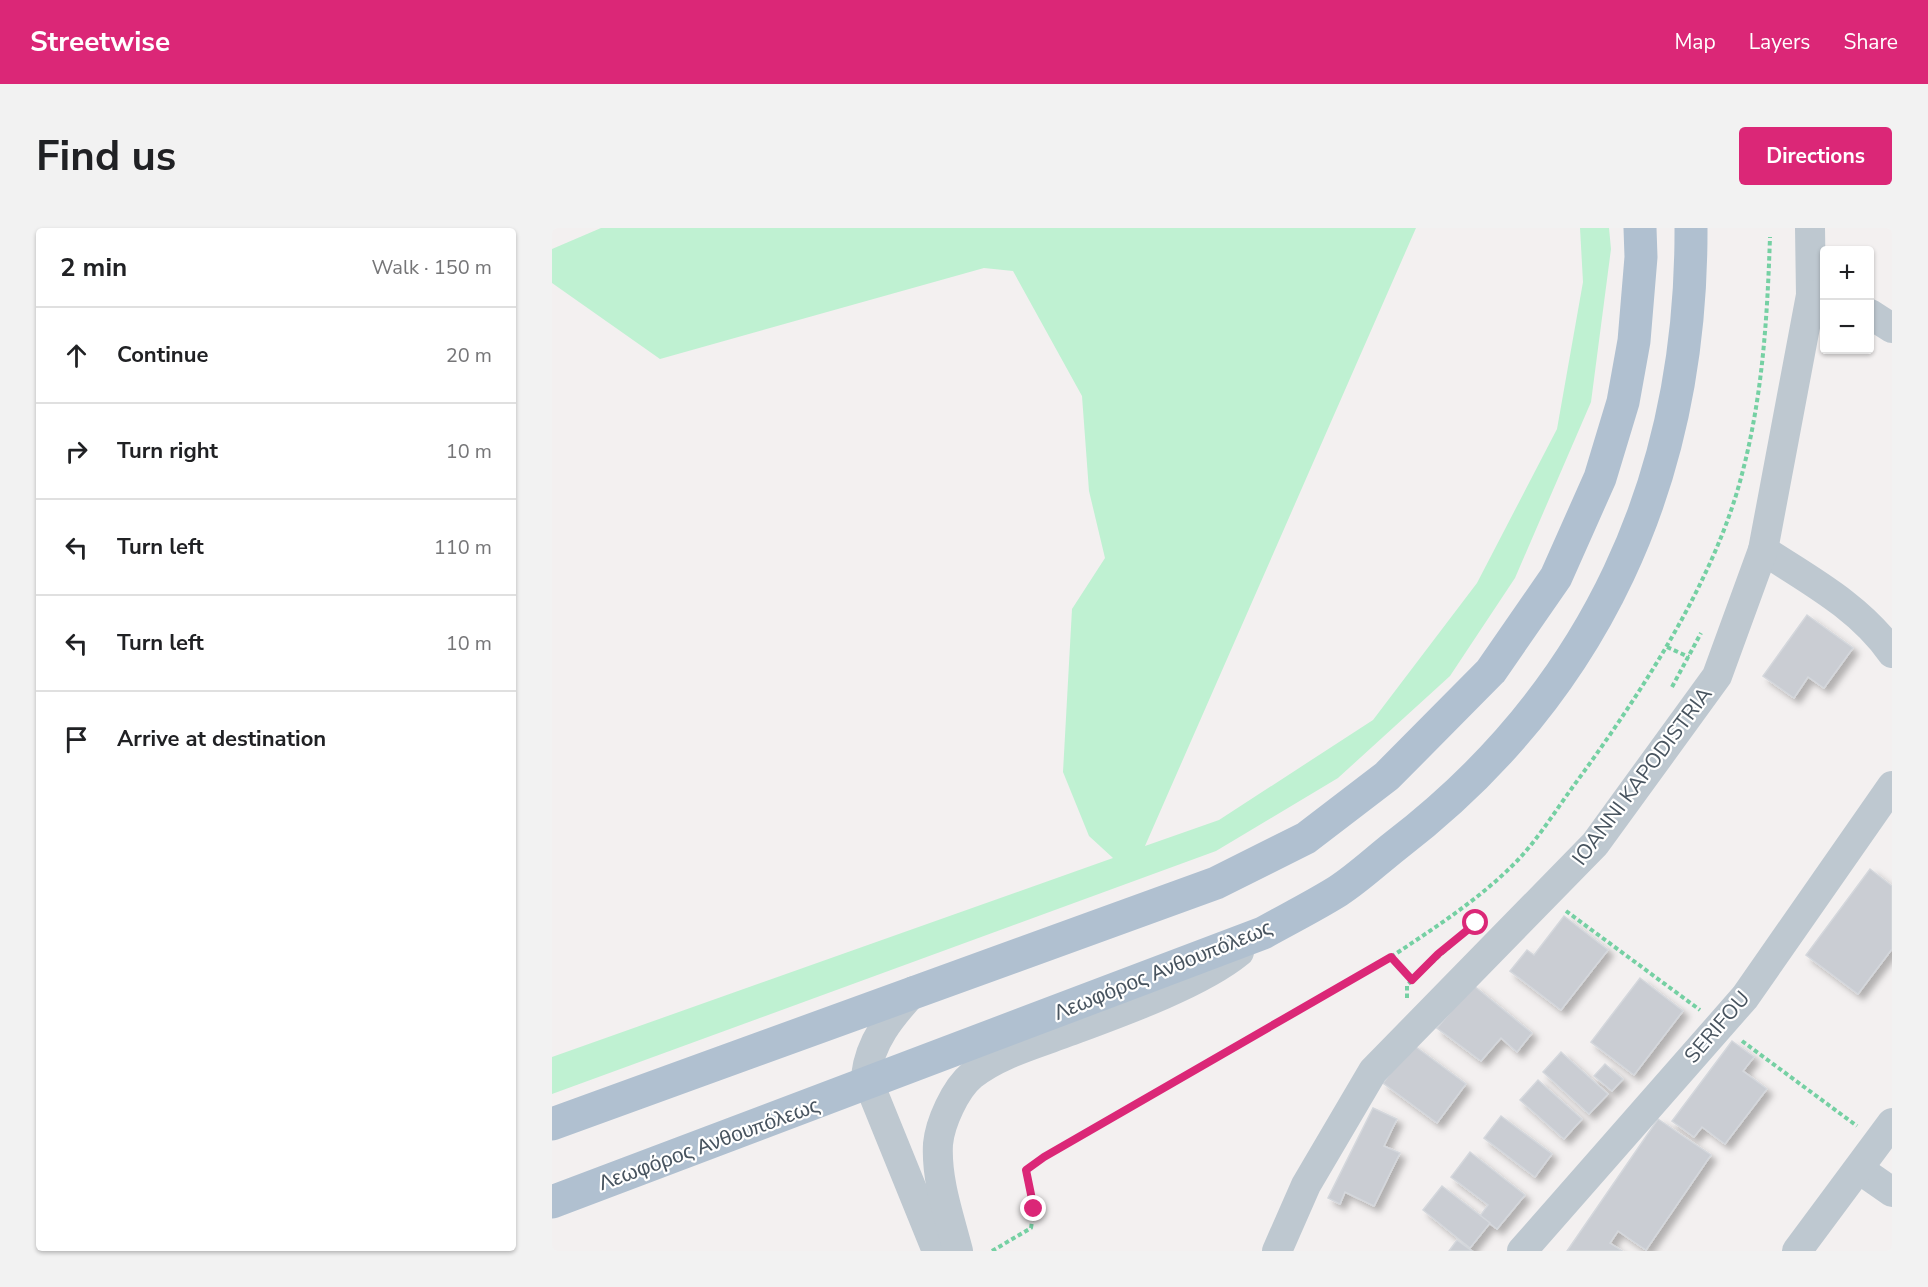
<!DOCTYPE html>
<meta charset="utf-8">
<style>
:root{--surface:#fff;--page:#f2f2f2;--text:#202124;--muted:#757577;--line:#e0e0e0;--accent:#db2777}
body{margin:0;font-family:"Nunito Sans",sans-serif;background:var(--page);color:var(--text)}
.controls{position:absolute;right:18px;top:18px;display:grid;overflow:hidden;border-radius:6px;box-shadow:0 2px 4px #0004}
.controls button{width:54px;height:54px;display:grid;place-items:center;padding:0;border:0;border-bottom:2px solid var(--line);background:var(--surface);color:var(--text);font:30px sans-serif}
.stop{position:absolute;width:18px;height:18px;margin:-14px;border:4px solid #db2777;border-radius:50%;background:#fff}
.stop.end{background:#db2777;border-color:#fff;box-shadow:0 2px 6px #0008}
.list{margin:0;padding:0;list-style:none}
h2{display:flex;justify-content:space-between;align-items:center;height:78px;margin:0;padding:0 24px;font-size:26px}
h2 small{font-size:20px;font-weight:400;color:var(--muted)}
.list li{display:grid;grid-template-columns:39px 1fr auto;gap:18px;align-items:center;box-sizing:border-box;height:96px;padding:0 24px;border-top:2px solid var(--line)}
.list b{display:block;font-size:22px;white-space:nowrap}
.list em{font-size:20px;font-style:normal;color:var(--muted)}
.icon{flex:none;width:33px;height:33px;fill:none;stroke:currentColor;stroke-width:2;stroke-linecap:round;stroke-linejoin:round}
.map{position:relative;flex:none;width:1340px;height:1023px;overflow:hidden;border-radius:6px}
header{display:flex;align-items:center;gap:36px;box-sizing:border-box;height:84px;padding:0 30px;background:var(--accent);color:#fff}
header strong{font-size:28px}
nav{display:flex;gap:33px;margin-inline-start:auto;font-size:21px}
.intro{display:flex;align-items:center;justify-content:space-between;box-sizing:border-box;height:144px;padding:0 36px}
h1{margin:0;font-size:42px}
.button{padding:15px 27px;border-radius:6px;background:var(--accent);color:#fff;font-size:21px;font-weight:700}
main{display:flex;gap:36px;padding:0 36px}
aside{flex:1;background:var(--surface);border-radius:6px;box-shadow:0 2px 4px #0004}
.map>svg:first-child{display:block}
.green{fill:#bff1d2}
.building{fill:#cacdd3;stroke:#d4d7dc;stroke-width:1.5;filter:url(#shadow)}
.lines{fill:none;stroke-linecap:round;stroke-linejoin:round}
.path{stroke:#75d0a3;stroke-width:4;stroke-dasharray:4.5 3;stroke-linecap:butt}
.minor{stroke:#bec8d0;stroke-width:30}
.major{stroke:#b0c0d0;stroke-width:33}
.route{stroke:#db2777;stroke-width:8}
.labels{text-anchor:middle;stroke-width:4.5;stroke-linejoin:round;paint-order:stroke}
.street-label{font-size:21px;fill:#48545f;stroke:#fff}
</style>
<header>
<strong>Streetwise</strong>
<nav><a>Map</a><a>Layers</a><a>Share</a></nav>
</header>
<div class="intro"><h1>Find us</h1><a class="button">Directions</a></div>
<main>
<aside>
<h2>2 min<small>Walk · 150 m</small></h2>
<ul class="list">
<li><svg class="icon" aria-label="ahead" viewBox="0 0 24 24"><path d="M12 20V5M6 11l6-6 6 6"/></svg><div><b>Continue</b></div><em>20 m</em></li>
<li><svg class="icon" aria-label="right" viewBox="0 0 24 24"><path d="M7 20v-9h11M14 6l5 5-5 5"/></svg><div><b>Turn right</b></div><em>10 m</em></li>
<li><svg class="icon" aria-label="left" viewBox="0 0 24 24"><path d="M17 20v-9H6M10 6l-5 5 5 5"/></svg><div><b>Turn left</b></div><em>110 m</em></li>
<li><svg class="icon" aria-label="left" viewBox="0 0 24 24"><path d="M17 20v-9H6M10 6l-5 5 5 5"/></svg><div><b>Turn left</b></div><em>10 m</em></li>
<li><svg class="icon" aria-label="arrive" viewBox="0 0 24 24"><path d="M6 21V4h12l-3 4 3 4H6"/></svg><div><b>Arrive at destination</b></div></li>
</ul>
</aside>
<div class="map">
<svg width="1340" height="1023" viewBox="0 0 1340 1023">
<defs>
<filter id="shadow"><feDropShadow dx="5.5" dy="5.5" stdDeviation="3" flood-color="#0004"/></filter>
</defs>
<rect width="100%" height="100%" fill="#f3f0f0"/>
<polygon class="green" points="49,0 864,0 593,618 667,592 821,492 925,355 1005,201 1031,54 1028,0 1057,0 1059,21 1039,174 963,350 898,448 786,550 664,623 0,866 0,829 561,630 537,608 511,544 520,381 553,330 537,263 530,168 461,43 432,40 108,131 0,55 0,21"/>
<g class="building">
<polygon points="1255,387 1301,420 1272,460 1256,449 1242,470 1211,448"/>
<polygon points="1318,641 1340,658 1340,721 1306,766 1254,727"/>
<polygon points="1012,688 1056,722 1009,782 958,743 975,722 982,727"/>
<polygon points="1088,750 1131,783 1082,847 1039,814"/>
<polygon points="921,757 980,805 965,824 949,810 929,833 885,800"/>
<polygon points="1180,813 1202,829 1191,843 1215,861 1173,916 1150,899 1142,909 1120,893"/>
<polygon points="860,816 914,856 885,895 831,855"/>
<polygon points="1009,824 1056,866 1037,886 991,844"/>
<polygon points="1053,836 1071,851 1060,863 1042,848"/>
<polygon points="986,852 1030,891 1012,911 968,872"/>
<polygon points="821,880 845,891 832,918 848,925 822,978 793,964 788,976 776,970"/>
<polygon points="949,888 1000,926 983,949 932,910"/>
<polygon points="1106,891 1159,927 1094,1022 1066,1003 1058,1015 1070,1023 1015,1023"/>
<polygon points="918,924 973,967 945,1001 928,988 936,977 899,949"/>
<polygon points="890,958 938,995 918,1020 871,982"/>
<polygon points="905,1012 920,1023 897,1023"/>
</g>
<g class="lines">
<g class="path">
<polyline points="1115,419 1137,429"/>
<polyline points="1120,459 1149,405"/>
<polyline points="1014,683 1148,782"/>
<path d="M 839,729 C 882,700 925,673 962,636 C 984,614 1002,585 1020,560 C 1083,474 1154,367 1185,264 C 1210,179 1215,97 1218,9"/>
<polyline points="855,770 855,757 924,695"/>
<polyline points="1190,813 1305,898"/>
<polyline points="440,1023 479,1000 482,981 474,942 492,929 839,729 860,752"/>
</g>
<g class="minor">
<polyline points="1258,0 1259,67"/>
<polyline points="1318,86 1340,100"/>
<path d="M 1211,322 C 1257,352 1308,379 1340,425"/>
<path d="M 362,763 C 339,788 318,813 314,848 L 385,1023"/>
<polyline points="1307,941 1340,964"/>
<path d="M 406,1023 C 397,988 384,952 386,916 C 388,895 403,861 420,847 C 445,827 480,817 510,806 C 561,787 647,757 687,724"/>
<polyline points="725,1023 754,957 821,843 1043,616 1165,448 1211,322 1259,67 1272,69"/>
<polyline points="970,1023 1193,769 1340,558"/>
<polyline points="1245,1023 1340,895"/>
</g>
<g class="major">
<polyline points="0,896 664,655 754,610 835,548 939,443 1004,349 1048,250 1071,174 1082,113 1089,29 1088,0"/>
<path d="M 0,974 L 711,705 C 736,691 762,678 786,663 C 806,650 824,633 843,618 C 1044,464 1140,251 1139,0"/>
</g>
</g>
<g class="lines">
<polyline class="route" points="482,981 474,942 492,929 839,729 860,752 886,726 924,695"/>
</g>
<g class="labels">
<g class="street-label">
<text transform="translate(1090 548) rotate(-53)" y="7">IOANNI KAPODISTRIA</text>
<text transform="translate(611 742) rotate(-22)" y="7">Λεωφόρος Ανθουπόλεως</text>
<text transform="translate(1165 799) rotate(-49)" y="7">SERIFOU</text>
<text transform="translate(157 916) rotate(-20)" y="7">Λεωφόρος Ανθουπόλεως</text>
</g>
</g>
</svg>
<div class="controls">
<button>+</button>
<button>−</button>
</div>
<div class="stop" style="left:924px;top:695px"></div>
<div class="stop end" style="left:482px;top:981px"></div>
</div>
</main>
